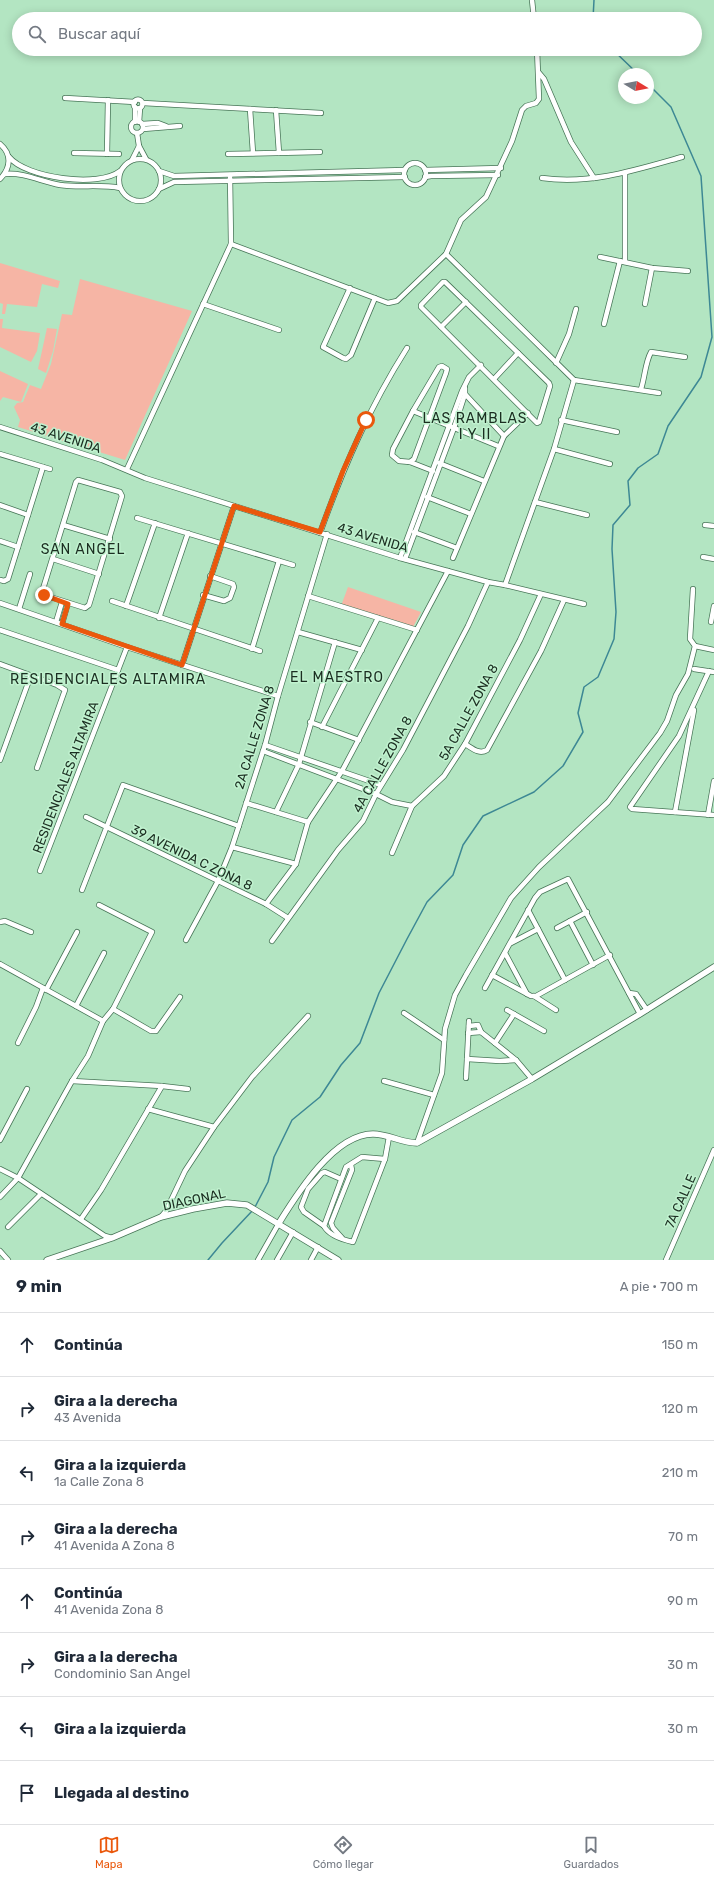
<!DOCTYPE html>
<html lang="es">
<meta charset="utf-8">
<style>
:root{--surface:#fff;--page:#f6f6f7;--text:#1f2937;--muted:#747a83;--line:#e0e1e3;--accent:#ea580c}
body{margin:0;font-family:Rubik,sans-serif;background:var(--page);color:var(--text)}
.compass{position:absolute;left:618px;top:68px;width:36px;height:36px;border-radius:50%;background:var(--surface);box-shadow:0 2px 10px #0003;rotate:100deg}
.stop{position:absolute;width:12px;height:12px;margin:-9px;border:3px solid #ea580c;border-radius:50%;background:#fff}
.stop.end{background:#ea580c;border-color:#fff;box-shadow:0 1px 4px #0008}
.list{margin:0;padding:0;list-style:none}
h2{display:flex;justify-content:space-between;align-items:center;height:52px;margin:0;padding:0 16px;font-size:17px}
h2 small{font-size:13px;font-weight:400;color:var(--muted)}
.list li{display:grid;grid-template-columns:26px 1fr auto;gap:12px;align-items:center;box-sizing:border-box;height:64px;padding:0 16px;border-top:1px solid var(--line)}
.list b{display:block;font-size:15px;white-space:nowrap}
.list p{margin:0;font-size:13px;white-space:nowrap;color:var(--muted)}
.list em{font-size:13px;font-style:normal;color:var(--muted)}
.icon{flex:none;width:22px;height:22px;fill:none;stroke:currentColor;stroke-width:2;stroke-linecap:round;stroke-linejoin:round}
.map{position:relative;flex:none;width:714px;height:1260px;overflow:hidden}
.search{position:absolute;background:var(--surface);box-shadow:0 2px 10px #0003;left:12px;right:12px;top:12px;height:44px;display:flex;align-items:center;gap:10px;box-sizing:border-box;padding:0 14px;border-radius:22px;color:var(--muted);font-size:15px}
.sheet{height:564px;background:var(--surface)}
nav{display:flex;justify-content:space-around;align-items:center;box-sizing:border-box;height:56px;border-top:1px solid var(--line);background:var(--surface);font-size:11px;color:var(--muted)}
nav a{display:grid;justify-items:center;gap:2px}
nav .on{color:var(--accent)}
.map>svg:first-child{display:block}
.green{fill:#f6b5a5}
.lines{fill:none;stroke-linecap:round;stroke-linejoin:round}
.stream{stroke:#3d8894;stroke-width:1.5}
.minor-casing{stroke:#477557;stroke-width:6}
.tertiary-casing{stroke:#477557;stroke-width:7}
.minor{stroke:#fff;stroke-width:4.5}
.tertiary{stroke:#fff;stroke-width:5.5}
.route{stroke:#ea580c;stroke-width:5}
.labels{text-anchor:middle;stroke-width:3;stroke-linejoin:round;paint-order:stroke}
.street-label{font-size:13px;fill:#1b2e21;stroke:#c0f2cf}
.neighbourhood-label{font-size:14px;letter-spacing:1px;fill:#1b2e21;stroke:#c0f2cf}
</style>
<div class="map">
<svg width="714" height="1260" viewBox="0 0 714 1260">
<rect width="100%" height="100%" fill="#b3e5c2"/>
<g class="green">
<polygon points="0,263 60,281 58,288 42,284 37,307 7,304 5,314 2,314 3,304 0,303"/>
<polygon points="80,279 192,311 125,460 18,427 20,420 14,407 17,403 23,402 30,385 41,389 51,364 62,314 72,315"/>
<polygon points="0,319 3,319 2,328 40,333 37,351 31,362 0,347"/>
<polygon points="47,328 57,329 53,351 46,373 38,369"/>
<polygon points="0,371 28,384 21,402 3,397 0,401"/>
<polygon points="348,587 421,612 412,629 341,606"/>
</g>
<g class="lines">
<g class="stream">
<polyline points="593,19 594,0"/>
<polyline points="612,49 638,74"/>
<polyline points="255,1207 268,1182 274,1157 292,1120 320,1097 341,1065 360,1043 379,993 407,939 427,902 453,875 463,845 483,816 534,792 563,766 583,732 578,713 584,687 598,677 614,639 616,612 612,549 613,525 630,505 628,481 638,468 658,454 668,426 701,377 712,337 701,176 671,107 648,84"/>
<polyline points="208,1260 222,1243 253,1210"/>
</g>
<defs>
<g id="minor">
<polyline points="532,0 534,19"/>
<polyline points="539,73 544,79 571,142 594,178"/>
<polyline points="65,98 135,102"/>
<circle cx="138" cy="104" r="4.5"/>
<polyline points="143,103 321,113"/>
<polyline points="250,109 253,153"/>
<polyline points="276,110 279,153"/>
<circle cx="137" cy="127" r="6"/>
<polyline points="135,122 135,107"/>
<polyline points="139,122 140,108"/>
<polyline points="142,124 158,123 166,126"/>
<polyline points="143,129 180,126"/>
<polyline points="137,133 139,146 146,159"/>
<path d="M 0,144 C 12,154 11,168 0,179"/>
<polyline points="74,153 119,154"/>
<polyline points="107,154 108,100"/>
<polyline points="228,154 320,152"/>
<path d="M 9,157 C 26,178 99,188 120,171"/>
<circle cx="140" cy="180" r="21"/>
<polyline points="132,160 139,146"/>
<circle cx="415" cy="174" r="11"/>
<polyline points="425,170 501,168"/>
<polyline points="159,171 174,176 405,170"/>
<path d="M 5,174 C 24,172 42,182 60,185 C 80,188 100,184 120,188"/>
<polyline points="425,177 431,176 498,175"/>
<path d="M 542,178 C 590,185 636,170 682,157"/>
<polyline points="159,189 174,182 405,177"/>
<polyline points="231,244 388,303 397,301 446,254 461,220 486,197 512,141 522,110 526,106 536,103 539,99 537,49"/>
<polyline points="446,254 574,380 659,393"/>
<polyline points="600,257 652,268 688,271"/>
<polyline points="625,262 625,173"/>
<polygon points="443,282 445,282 549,383 550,386 539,422 537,423 421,307 421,305"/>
<polyline points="350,288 323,347 343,358 346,359 351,355 375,298"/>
<polyline points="203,304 279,330"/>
<polyline points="645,304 652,268"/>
<polyline points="604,324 620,261"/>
<polyline points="441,327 466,302"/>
<polyline points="556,363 569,334 576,309"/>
<polygon points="442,366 447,369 446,373 414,459 410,462 399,461 392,455 393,449 413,411 439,367"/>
<polyline points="494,379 518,353"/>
<path d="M 641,389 C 645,377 645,363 651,352 L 685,357"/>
<polyline points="465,394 504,436"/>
<polyline points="413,411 498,446"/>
<polyline points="561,420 617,432"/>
<polyline points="0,427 102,460 145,478 400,558 488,582 505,585 584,604"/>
<polyline points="554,449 610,464"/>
<polyline points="0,454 50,469"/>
<polyline points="410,462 433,471"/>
<polyline points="439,463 484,481"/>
<polyline points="127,469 231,244 230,175"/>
<polygon points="78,480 120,492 122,496 89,605 85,608 44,595 42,592 76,482"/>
<polyline points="427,497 471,514"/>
<polyline points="535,502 587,515"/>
<polyline points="0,505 28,515"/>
<polyline points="137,518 293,565"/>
<polyline points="63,525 110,539"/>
<polyline points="705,525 714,526"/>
<polyline points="414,532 457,548"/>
<path d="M 320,533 C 344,466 369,408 407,348"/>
<polyline points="0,541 18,547"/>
<polyline points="703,557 714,559"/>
<polyline points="400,558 462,391 469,377 481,365"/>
<polyline points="453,558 504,436 528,413"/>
<polyline points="53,559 99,574"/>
<polyline points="405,559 454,428 465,394 465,388"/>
<polyline points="0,580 4,581 8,579 43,467"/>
<polyline points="505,585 554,449 574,380"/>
<polyline points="203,595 224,601 230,598 234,587 233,584 210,576"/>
<polyline points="308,596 417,630"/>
<polyline points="112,601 260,651"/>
<polyline points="0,603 127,647 278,696"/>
<polyline points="126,606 155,523"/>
<polyline points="19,609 30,574"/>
<polyline points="159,618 188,533"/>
<polyline points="56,622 62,602"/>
<polyline points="711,622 714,606"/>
<polyline points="62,624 68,603"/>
<polyline points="0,630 118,670"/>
<polyline points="298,632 362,650"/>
<polyline points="695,646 714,650"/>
<polyline points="252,649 279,561"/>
<polyline points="0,664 57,685 65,690 37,768"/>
<polyline points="182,665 234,506"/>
<polyline points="694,669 714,672"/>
<polyline points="709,671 679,736 630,807 632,809 714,815"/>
<polyline points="310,722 359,740"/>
<polyline points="322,727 378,618"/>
<path d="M 465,744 C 472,748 479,755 487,750 L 541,651 L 564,600"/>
<polyline points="265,745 381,785"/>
<polyline points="263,751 376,794 392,802 412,806"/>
<polyline points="0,760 31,675"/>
<polyline points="246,803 308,822"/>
<polyline points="276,812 299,764 335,642"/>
<polyline points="675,812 694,710"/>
<polyline points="708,815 714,781"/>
<polyline points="86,817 266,904 288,918"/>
<polyline points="232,847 296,864"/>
<polyline points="392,853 412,806 444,776 465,744 520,640 541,594"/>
<polyline points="40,871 127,647"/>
<polyline points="82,890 123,785 239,826"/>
<polyline points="266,904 296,864 308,822 342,771 448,571"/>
<polyline points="528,910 565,980"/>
<polyline points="570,921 593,965"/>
<polyline points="0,922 5,921 31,932"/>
<polyline points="557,928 587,912"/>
<polyline points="186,940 218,881 232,847 265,745 278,696 327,534"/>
<polyline points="272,941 338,850 363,821 376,794 403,750 468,626 488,582"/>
<polyline points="511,943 538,929"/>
<polyline points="505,953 527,994"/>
<polyline points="0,964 103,1021"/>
<polyline points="492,975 531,996 536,996 610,955"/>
<polyline points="485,988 535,898 540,892 568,879 640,1014"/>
<polyline points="46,990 77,932"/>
<polyline points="629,993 636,994 647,1010"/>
<polyline points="534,996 556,1010"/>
<polyline points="76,1006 104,953"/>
<polyline points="113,1009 151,1031 156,1031 180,997"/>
<polyline points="507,1010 544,1031"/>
<polyline points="404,1013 444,1040"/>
<polyline points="469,1026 478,1025 481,1032 516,1060 532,1079"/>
<polyline points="468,1033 481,1032"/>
<polyline points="18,1043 36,1007 43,988"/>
<polyline points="495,1043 514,1014"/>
<polyline points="467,1059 500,1061 516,1060"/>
<polyline points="466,1078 469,1021"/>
<polyline points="72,1081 162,1086"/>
<polyline points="384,1081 434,1095"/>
<polyline points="148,1109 214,1127"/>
<polyline points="0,1140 27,1089"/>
<polyline points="417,1143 442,1073 445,1029 455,995 466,975 511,898 539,867 608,802 660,733 667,721 676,695 688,674 695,646 690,639 693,589"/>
<path d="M 362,1157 L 385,1159 L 353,1242 C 344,1240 329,1236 324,1226 L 346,1167 Z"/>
<polyline points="385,1159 389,1137"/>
<polyline points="0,1169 18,1178 105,1236 112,1238"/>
<polyline points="0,1197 18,1178 72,1081 88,1056 103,1021 113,1009 152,932 99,905"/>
<polyline points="161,1217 166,1211 185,1171 214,1127 252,1077 308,1016"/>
<polyline points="81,1219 101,1190 162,1086 188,1089"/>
<polyline points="324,1226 304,1212 301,1207 308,1189 322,1173 325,1172 341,1179"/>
<polyline points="8,1227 41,1194"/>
<polyline points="342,1238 333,1228 331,1223 352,1170 351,1165"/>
<polyline points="0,1251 8,1260"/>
<polyline points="258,1260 279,1223"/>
<polyline points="277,1260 293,1232"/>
<polyline points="311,1260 318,1247"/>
<polyline points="666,1260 714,1150"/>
</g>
<g id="tertiary">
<path d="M 279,1223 C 297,1194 334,1134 373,1134 C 388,1134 402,1143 417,1143 L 532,1079 L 640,1014 L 714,967"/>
<polyline points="47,1260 112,1238 161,1217 193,1209 227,1203 247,1205 338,1260"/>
</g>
</defs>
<use href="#minor" class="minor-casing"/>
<use href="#tertiary" class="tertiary-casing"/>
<use href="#minor" class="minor"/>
<use href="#tertiary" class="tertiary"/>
</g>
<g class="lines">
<polyline class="route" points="44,595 68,604 62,624 182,665 234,506 320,532 343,471 366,420"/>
</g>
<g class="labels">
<g class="street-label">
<text transform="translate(66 437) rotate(18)" y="5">43 AVENIDA</text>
<text transform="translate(373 537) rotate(17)" y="5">43 AVENIDA</text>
<text transform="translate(468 712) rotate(-61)" y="5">5A CALLE ZONA 8</text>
<text transform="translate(254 737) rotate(-73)" y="5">2A CALLE ZONA 8</text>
<text transform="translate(382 764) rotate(-61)" y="5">4A CALLE ZONA 8</text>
<text transform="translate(65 777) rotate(-69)" y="5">RESIDENCIALES ALTAMIRA</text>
<text transform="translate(192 857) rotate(26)" y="5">39 AVENIDA C ZONA 8</text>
<text transform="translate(194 1199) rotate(-12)" y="5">DIAGONAL</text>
<text transform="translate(680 1201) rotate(-66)" y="5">7A CALLE</text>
</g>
<g class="neighbourhood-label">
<text x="475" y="423">LAS RAMBLAS<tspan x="475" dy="16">I Y II</tspan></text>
<text x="83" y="554">SAN ANGEL</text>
<text x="337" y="682">EL MAESTRO</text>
<text x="108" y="684">RESIDENCIALES ALTAMIRA</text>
</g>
</g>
</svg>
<svg class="compass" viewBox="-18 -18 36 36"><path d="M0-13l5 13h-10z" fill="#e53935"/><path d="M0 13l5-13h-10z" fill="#747a83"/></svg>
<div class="stop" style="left:366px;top:420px"></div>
<div class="stop end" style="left:44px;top:595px"></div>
<div class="search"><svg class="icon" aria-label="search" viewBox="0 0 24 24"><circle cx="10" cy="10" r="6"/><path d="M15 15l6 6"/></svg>Buscar aquí</div>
</div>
<section class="sheet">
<h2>9 min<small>A pie · 700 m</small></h2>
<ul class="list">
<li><svg class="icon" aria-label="ahead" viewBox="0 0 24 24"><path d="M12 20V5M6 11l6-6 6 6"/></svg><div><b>Continúa</b></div><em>150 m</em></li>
<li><svg class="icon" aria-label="right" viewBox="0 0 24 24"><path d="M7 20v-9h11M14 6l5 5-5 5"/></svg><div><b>Gira a la derecha</b><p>43 Avenida</p></div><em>120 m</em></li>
<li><svg class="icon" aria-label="left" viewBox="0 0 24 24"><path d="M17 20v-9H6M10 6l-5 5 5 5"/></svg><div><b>Gira a la izquierda</b><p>1a Calle Zona 8</p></div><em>210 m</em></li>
<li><svg class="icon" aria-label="right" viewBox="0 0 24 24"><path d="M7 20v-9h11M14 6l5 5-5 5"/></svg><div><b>Gira a la derecha</b><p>41 Avenida A Zona 8</p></div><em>70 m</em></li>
<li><svg class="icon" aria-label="ahead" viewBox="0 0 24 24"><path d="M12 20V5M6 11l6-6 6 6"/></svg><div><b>Continúa</b><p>41 Avenida Zona 8</p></div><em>90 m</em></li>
<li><svg class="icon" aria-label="right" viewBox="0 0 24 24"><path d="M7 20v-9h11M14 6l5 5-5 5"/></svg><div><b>Gira a la derecha</b><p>Condominio San Angel</p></div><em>30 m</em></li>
<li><svg class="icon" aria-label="left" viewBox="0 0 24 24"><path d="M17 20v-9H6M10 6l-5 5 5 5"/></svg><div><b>Gira a la izquierda</b></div><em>30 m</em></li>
<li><svg class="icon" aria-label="arrive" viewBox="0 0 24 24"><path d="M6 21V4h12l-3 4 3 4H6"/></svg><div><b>Llegada al destino</b></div></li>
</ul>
</section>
<nav>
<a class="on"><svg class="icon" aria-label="map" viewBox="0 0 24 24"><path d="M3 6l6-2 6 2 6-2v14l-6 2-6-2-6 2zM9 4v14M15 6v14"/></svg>Mapa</a>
<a><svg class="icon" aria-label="directions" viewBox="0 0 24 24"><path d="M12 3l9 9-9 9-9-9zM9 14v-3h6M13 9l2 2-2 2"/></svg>Cómo llegar</a>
<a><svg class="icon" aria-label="saved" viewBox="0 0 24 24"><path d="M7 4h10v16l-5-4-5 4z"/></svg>Guardados</a>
</nav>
